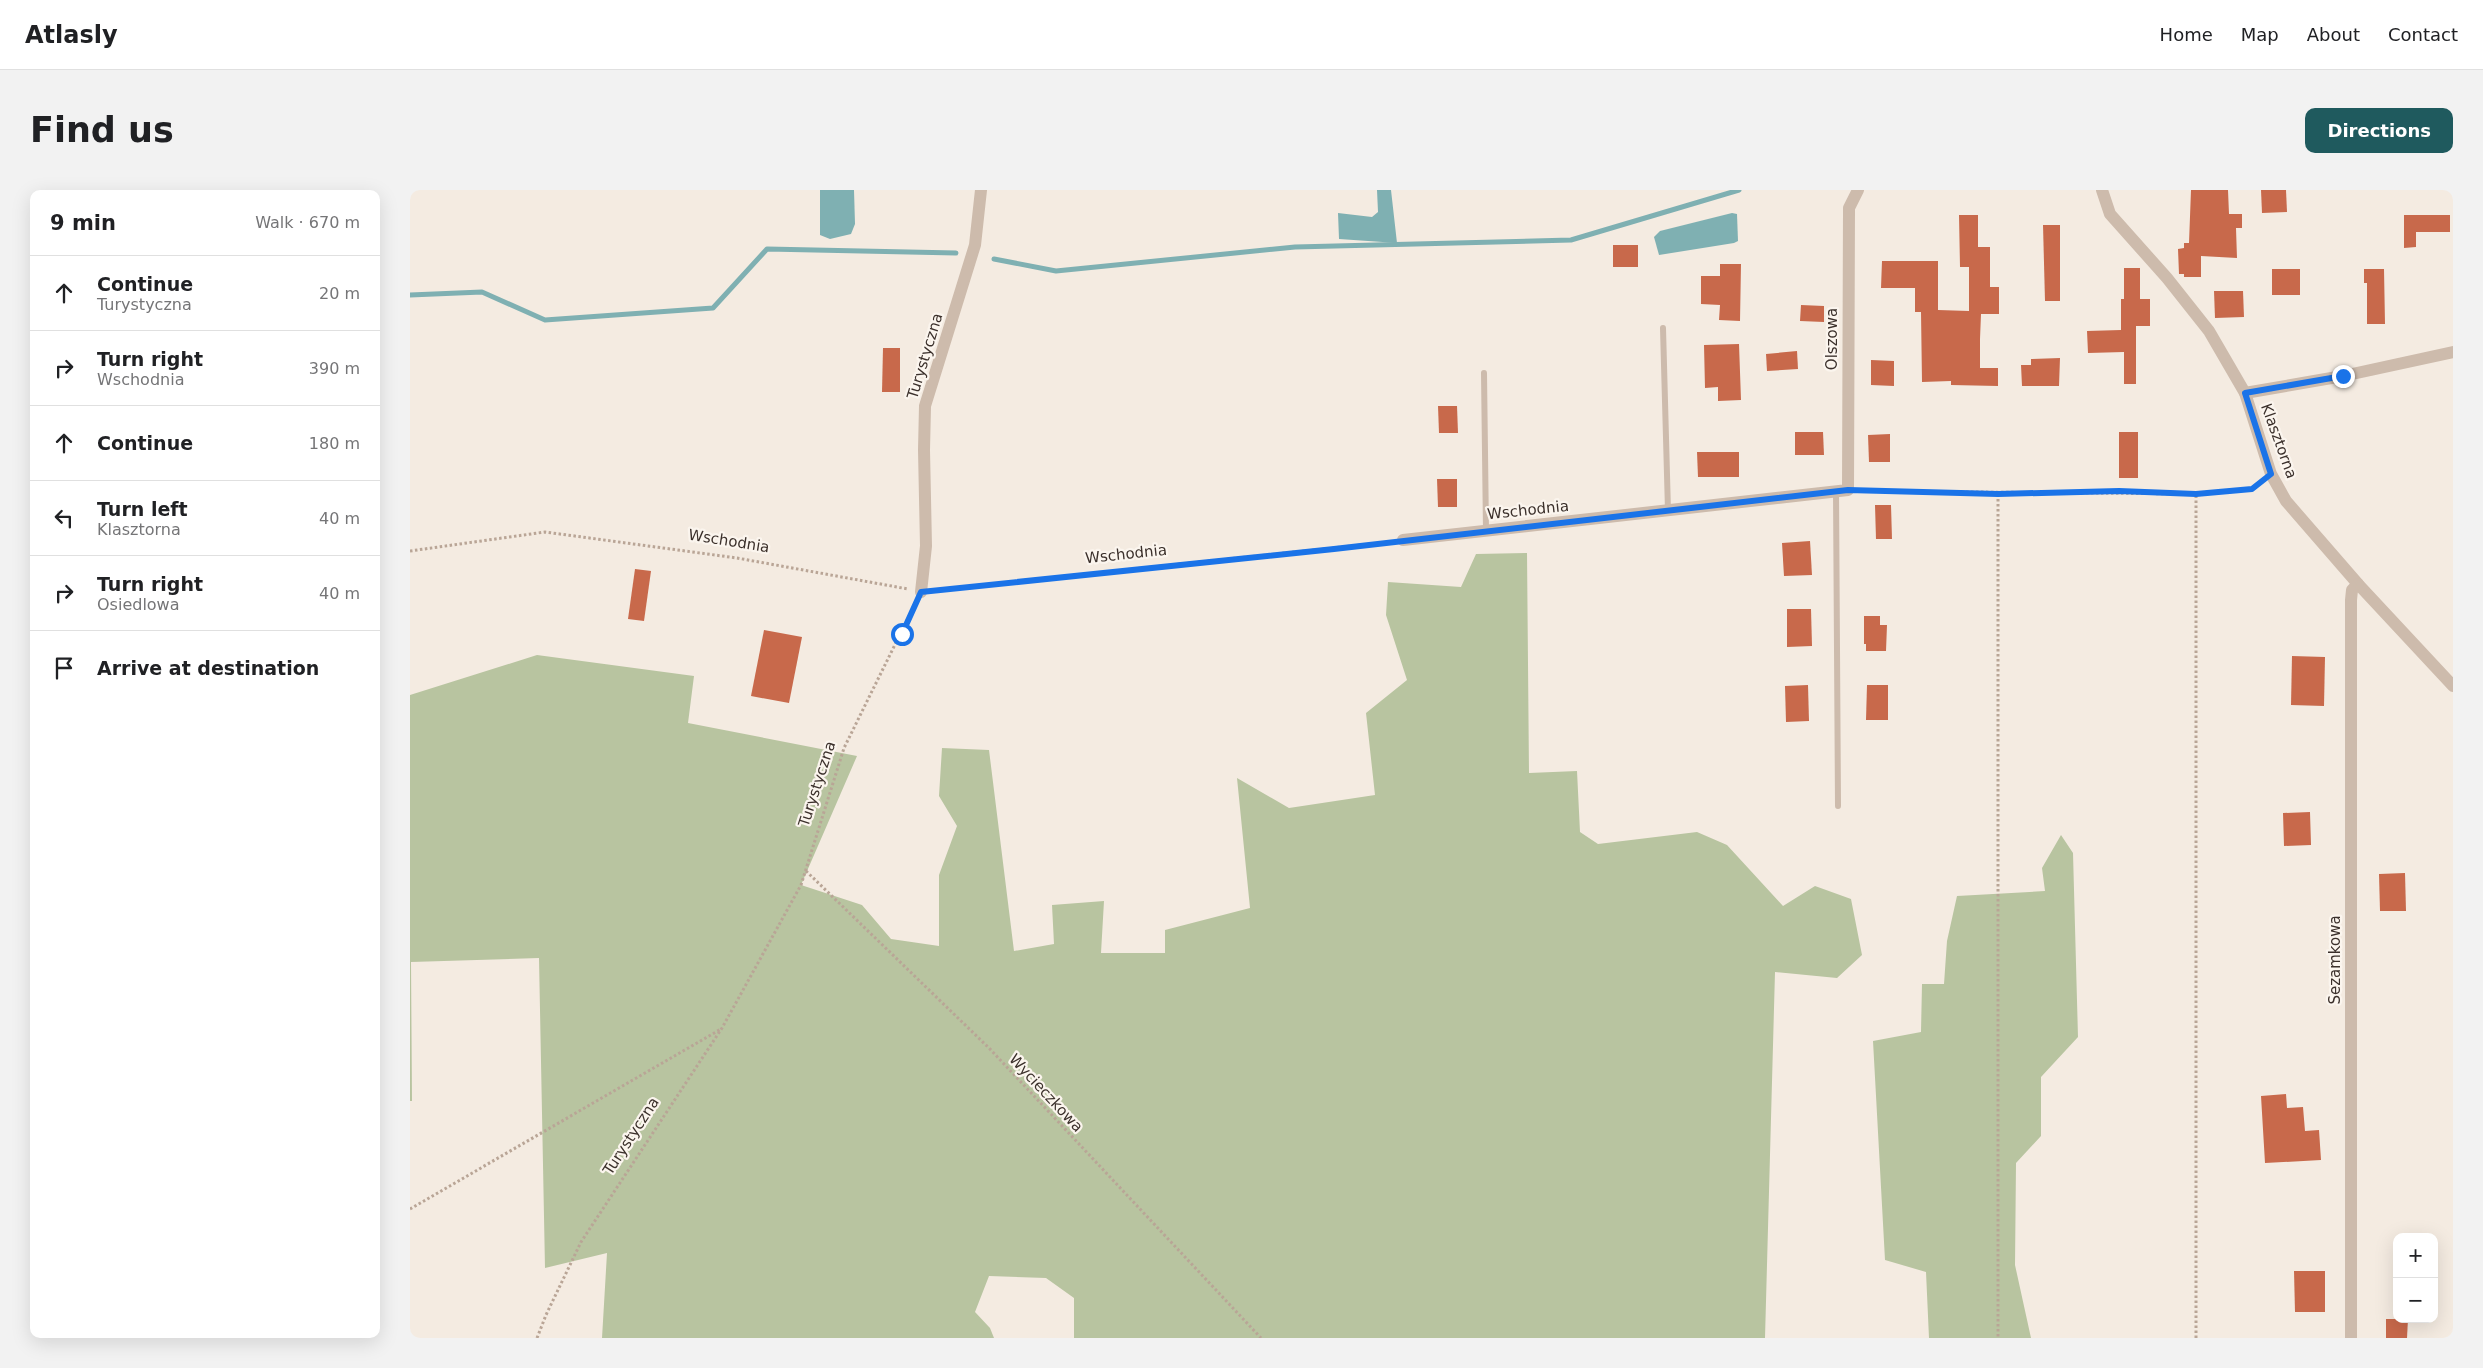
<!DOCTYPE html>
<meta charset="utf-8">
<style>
:root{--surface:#fff;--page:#f2f2f2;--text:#202124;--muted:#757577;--line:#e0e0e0;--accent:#1f5a5e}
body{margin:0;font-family:"DejaVu Sans",sans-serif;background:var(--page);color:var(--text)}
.controls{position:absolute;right:15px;bottom:15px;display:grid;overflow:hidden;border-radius:10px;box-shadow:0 5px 20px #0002}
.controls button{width:45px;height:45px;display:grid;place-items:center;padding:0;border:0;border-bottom:1px solid var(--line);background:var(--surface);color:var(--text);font:25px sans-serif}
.stop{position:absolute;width:15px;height:15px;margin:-11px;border:4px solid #1a73e8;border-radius:50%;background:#fff}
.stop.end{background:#1a73e8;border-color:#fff;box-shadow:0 1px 5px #0008}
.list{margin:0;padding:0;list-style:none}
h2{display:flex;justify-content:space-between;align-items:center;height:65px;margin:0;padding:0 20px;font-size:21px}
h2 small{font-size:16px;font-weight:400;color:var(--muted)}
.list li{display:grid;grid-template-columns:32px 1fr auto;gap:15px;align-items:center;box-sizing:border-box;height:75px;padding:0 20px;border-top:1px solid var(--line)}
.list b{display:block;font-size:19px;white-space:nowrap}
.list p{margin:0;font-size:16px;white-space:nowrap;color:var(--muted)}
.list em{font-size:16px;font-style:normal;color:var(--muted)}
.icon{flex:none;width:28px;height:28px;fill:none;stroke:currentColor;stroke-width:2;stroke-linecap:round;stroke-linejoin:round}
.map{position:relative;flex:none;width:2043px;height:1148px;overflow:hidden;border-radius:10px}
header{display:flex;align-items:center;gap:30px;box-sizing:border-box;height:70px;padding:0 25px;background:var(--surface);border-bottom:1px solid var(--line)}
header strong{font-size:24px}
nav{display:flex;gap:28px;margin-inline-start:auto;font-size:18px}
.intro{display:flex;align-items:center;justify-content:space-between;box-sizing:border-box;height:120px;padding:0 30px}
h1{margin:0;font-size:35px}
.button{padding:12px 22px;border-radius:10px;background:var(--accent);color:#fff;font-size:18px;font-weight:700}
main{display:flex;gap:30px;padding:0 30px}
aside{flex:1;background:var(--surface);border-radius:10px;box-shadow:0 5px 20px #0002}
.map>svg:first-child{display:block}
.green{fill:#b8c4a0}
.water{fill:#7fb0b2}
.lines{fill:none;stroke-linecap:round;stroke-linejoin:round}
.stream{stroke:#7fb0b2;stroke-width:5}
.building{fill:#c8694b}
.path{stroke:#b9a596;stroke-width:3;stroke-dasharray:2.5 2.5;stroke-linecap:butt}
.lane{stroke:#cdbbac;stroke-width:6}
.street{stroke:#cdbbac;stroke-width:12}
.route{stroke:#1a73e8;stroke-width:6}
.labels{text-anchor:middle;stroke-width:4.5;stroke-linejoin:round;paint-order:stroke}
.street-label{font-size:15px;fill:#3b302b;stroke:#fbf5ee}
</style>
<header>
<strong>Atlasly</strong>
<nav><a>Home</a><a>Map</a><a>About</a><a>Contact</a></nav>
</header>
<div class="intro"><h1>Find us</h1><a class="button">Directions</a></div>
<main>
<aside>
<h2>9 min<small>Walk · 670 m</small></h2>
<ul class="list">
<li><svg class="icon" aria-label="ahead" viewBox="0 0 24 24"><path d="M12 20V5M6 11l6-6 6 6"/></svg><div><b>Continue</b><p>Turystyczna</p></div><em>20 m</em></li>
<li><svg class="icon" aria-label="right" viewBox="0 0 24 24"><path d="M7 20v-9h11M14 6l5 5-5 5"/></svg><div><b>Turn right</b><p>Wschodnia</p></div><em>390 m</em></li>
<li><svg class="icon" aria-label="ahead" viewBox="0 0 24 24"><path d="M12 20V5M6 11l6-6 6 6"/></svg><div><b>Continue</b></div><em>180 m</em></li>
<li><svg class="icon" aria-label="left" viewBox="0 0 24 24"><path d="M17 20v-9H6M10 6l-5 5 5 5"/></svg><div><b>Turn left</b><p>Klasztorna</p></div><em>40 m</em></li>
<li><svg class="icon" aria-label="right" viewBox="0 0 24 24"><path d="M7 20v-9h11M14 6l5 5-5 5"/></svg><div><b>Turn right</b><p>Osiedlowa</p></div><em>40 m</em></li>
<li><svg class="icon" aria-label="arrive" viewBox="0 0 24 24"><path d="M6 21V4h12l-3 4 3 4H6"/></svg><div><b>Arrive at destination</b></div></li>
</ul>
</aside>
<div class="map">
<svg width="2043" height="1148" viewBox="0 0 2043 1148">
<rect width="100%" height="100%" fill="#f4ebe1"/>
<g class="green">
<polygon points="1117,363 1119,583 1167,581 1170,642 1188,654 1287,642 1317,655 1373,716 1405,696 1441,709 1452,765 1427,788 1365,782 1355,1148 664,1148 664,1108 636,1088 579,1086 565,1122 580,1138 584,1148 192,1148 197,1063 135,1078 129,768 1,772 2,911 0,911 0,505 127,465 284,486 278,533 447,566 391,695 452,715 481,749 529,756 529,685 547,636 529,606 532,558 579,560 604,761 644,754 642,715 694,711 691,763 755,763 755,740 840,718 827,588 879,618 965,605 956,523 997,490 976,425 978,392 1051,397 1066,364"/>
<polygon points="1651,645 1663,663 1668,847 1631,887 1631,946 1606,973 1605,1075 1621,1148 1519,1148 1516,1082 1475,1070 1463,851 1511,842 1512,794 1534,794 1537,751 1547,706 1635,701 1632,678"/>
</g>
<g class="water">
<polygon points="410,0 444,0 445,34 441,44 420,49 410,45"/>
<polygon points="967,0 981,0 987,53 929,49 928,23 962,27 968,22"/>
<polygon points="1322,23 1327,24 1328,51 1324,53 1249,65 1244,47 1250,41"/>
</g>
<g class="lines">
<g class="stream">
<polyline points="584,69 646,81 885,57 1161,50 1329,0"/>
<polyline points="0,105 72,102 135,130 303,118 357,59 546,63"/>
</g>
</g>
<g class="building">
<polygon points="1781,0 1818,0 1819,24 1832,24 1832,38 1826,38 1827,68 1791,66 1791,87 1774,87 1774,84 1769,84 1768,59 1774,58 1774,53 1779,53"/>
<polygon points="1851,0 1876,0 1877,22 1852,23"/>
<polygon points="1549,25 1568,25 1568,57 1580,57 1580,97 1589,97 1589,124 1571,124 1570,149 1570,178 1588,178 1588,196 1541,195 1541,191 1512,192 1511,122 1505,122 1505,98 1471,98 1472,71 1528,71 1528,120 1559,121 1559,77 1550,77"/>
<polygon points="1994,25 2040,25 2040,42 2006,42 2006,57 1994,58"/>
<polygon points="1633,35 1650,35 1650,111 1635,111"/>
<rect x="1203" y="55" width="25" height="22"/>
<polygon points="1310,74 1331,74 1330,131 1309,130 1310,115 1291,114 1291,86 1310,86"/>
<polygon points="1714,78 1730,78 1730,109 1740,109 1740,136 1726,136 1726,194 1714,194 1714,162 1678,163 1677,141 1711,140 1711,109 1714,109"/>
<rect x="1862" y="79" width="28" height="26"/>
<polygon points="1954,79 1974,79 1975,134 1957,134 1957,93 1954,93"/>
<polygon points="1804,101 1833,101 1834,127 1805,128"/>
<polygon points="1391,115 1414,116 1414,132 1390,131"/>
<polygon points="1329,154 1331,210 1308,211 1308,197 1295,198 1294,155"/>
<polygon points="473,158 490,158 490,202 472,202"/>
<polygon points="1387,161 1388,179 1357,181 1356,164"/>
<polygon points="1650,168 1649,196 1612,196 1611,175 1621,175 1621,169"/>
<polygon points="1461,170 1484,171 1484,196 1461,195"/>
<polygon points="1028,216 1047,216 1048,243 1029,243"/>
<polygon points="1385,242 1413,242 1414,265 1385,265"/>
<rect x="1709" y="242" width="19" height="46"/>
<polygon points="1480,244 1480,272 1459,272 1458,245"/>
<polygon points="1287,262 1329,262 1329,287 1288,287"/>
<polygon points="1027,289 1047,289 1047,317 1028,317"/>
<polygon points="1465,315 1481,315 1482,349 1466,349"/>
<polygon points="1400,351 1402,385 1374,386 1372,353"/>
<polygon points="225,379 241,381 234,431 218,429"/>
<polygon points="1377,419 1401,419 1402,456 1377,457"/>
<polygon points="1454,426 1470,426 1470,435 1477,435 1476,461 1456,461 1456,454 1454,454"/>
<polygon points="354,440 392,447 379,513 341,506"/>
<polygon points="1882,466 1915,467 1914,516 1881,515"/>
<polygon points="1398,495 1399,531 1376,532 1375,496"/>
<polygon points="1457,495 1478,495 1478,530 1456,530"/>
<polygon points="1900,622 1901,655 1874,656 1873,623"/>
<polygon points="1995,683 1996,721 1970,721 1969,684"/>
<polygon points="1876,904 1877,918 1893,917 1895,941 1909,940 1911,970 1855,973 1851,906"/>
<polygon points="1884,1081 1915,1081 1915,1122 1885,1122"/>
<polygon points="1976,1129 1998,1129 1997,1148 1976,1148"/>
</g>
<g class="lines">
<g class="path">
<polyline points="1451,301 1786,304 1842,299 1852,291"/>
<polyline points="1588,304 1588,1148"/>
<polyline points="0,361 135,342 327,368 498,399"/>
<polyline points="524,400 980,352"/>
<polyline points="396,681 579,858 851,1148"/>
<polyline points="0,1019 311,839"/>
<polyline points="127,1148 136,1125 171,1052 312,838 391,695 434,558 505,414"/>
<polyline points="1786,1148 1786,304"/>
</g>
<g class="lane">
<polyline points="1253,138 1258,321"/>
<polyline points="1074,183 1076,341"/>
<polyline points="1426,302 1428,616"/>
</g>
<g class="street">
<polyline points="1692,0 1700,24 1757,88 1799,141 1835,203 1861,284 1876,311 1948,394 2043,496"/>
<polyline points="1835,203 1933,186 2043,162"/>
<polyline points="993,350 1438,300 1439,18 1448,0"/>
<polyline points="511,402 516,356 514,260 515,216 565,55 571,0"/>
<polyline points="1941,1148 1941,410 1942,400 1948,394"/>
</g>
</g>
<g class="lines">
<polyline class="route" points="492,444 511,402 924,359 1438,300 1588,304 1709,301 1786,304 1842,299 1861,284 1835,203 1933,186"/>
</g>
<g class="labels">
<g class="street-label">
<text transform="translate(1422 149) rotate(-90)" y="5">Olszowa</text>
<text transform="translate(515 166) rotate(-73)" y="5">Turystyczna</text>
<text transform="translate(1869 251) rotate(70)" y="5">Klasztorna</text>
<text transform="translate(1118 320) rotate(-6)" y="5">Wschodnia</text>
<text transform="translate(319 351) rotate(9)" y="5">Wschodnia</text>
<text transform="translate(716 364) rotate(-6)" y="5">Wschodnia</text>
<text transform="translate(407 594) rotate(-72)" y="5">Turystyczna</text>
<text transform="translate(1925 770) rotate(-90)" y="5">Sezamkowa</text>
<text transform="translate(636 903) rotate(47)" y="5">Wycieczkowa</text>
<text transform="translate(221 946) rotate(-57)" y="5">Turystyczna</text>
</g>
</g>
</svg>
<div class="controls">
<button>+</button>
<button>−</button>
</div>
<div class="stop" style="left:492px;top:444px"></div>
<div class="stop end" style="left:1933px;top:186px"></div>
</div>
</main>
